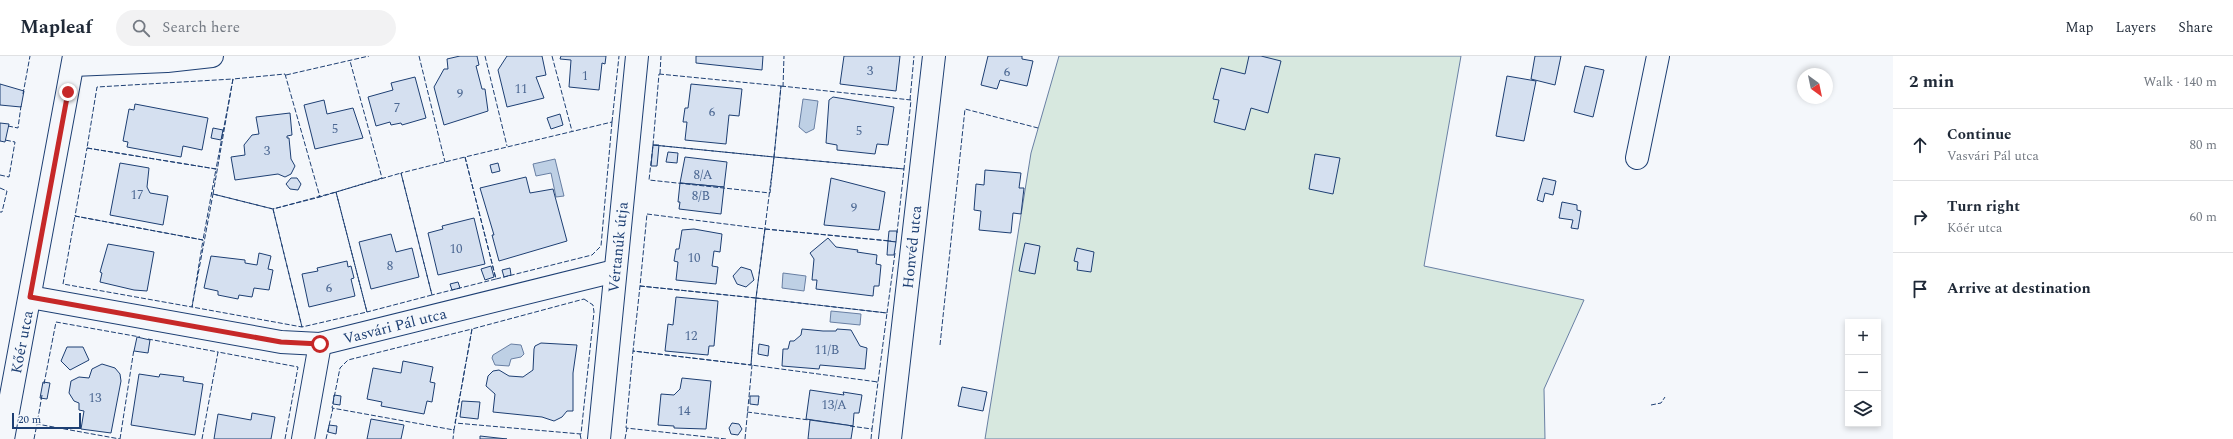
<!DOCTYPE html>
<meta charset="utf-8">
<style>
:root{--surface:#fff;--page:#f2f2f3;--text:#1f2937;--muted:#747a83;--line:#e0e1e3}
body{margin:0;font-family:Spectral,serif;background:var(--page);color:var(--text)}
.controls{position:absolute;right:12px;bottom:12px;display:grid;overflow:hidden;border-radius:0px;box-shadow:0 2px 6px #0003}
.controls button{width:36px;height:36px;display:grid;place-items:center;padding:0;border:0;border-bottom:1px solid var(--line);background:var(--surface);color:var(--text);font:20px sans-serif}
.compass{position:absolute;left:1797px;top:12px;width:36px;height:36px;border-radius:50%;background:var(--surface);box-shadow:0 2px 6px #0003;rotate:147deg}
.scale{position:absolute;left:12px;bottom:10px;width:69px;box-sizing:border-box;padding-left:4px;border:2px solid #1d3f73;border-top:0;font-size:11px;line-height:14px;white-space:nowrap;color:#1d3f73;-webkit-text-stroke:3px #f4f7fb;paint-order:stroke}
.stop{position:absolute;width:12px;height:12px;margin:-9px;border:3px solid #c62828;border-radius:50%;background:#fff}
.stop.end{background:#c62828;border-color:#fff;box-shadow:0 1px 4px #0008}
.list{margin:0;padding:0;list-style:none}
h2{display:flex;justify-content:space-between;align-items:center;height:52px;margin:0;padding:0 16px;font-size:17px}
h2 small{font-size:13px;font-weight:400;color:var(--muted)}
.list li{display:grid;grid-template-columns:26px 1fr auto;gap:12px;align-items:center;box-sizing:border-box;height:72px;padding:0 16px;border-top:1px solid var(--line)}
.list b{display:block;font-size:15px;white-space:nowrap}
.list p{margin:0;font-size:13px;white-space:nowrap;color:var(--muted)}
.list em{font-size:13px;font-style:normal;color:var(--muted)}
.icon{flex:none;width:22px;height:22px;fill:none;stroke:currentColor;stroke-width:2;stroke-linecap:round;stroke-linejoin:round}
.map{position:relative;flex:none;width:1893px;height:383px;overflow:hidden}
header{display:flex;align-items:center;gap:24px;box-sizing:border-box;height:56px;padding:0 20px;background:var(--surface);border-bottom:1px solid var(--line)}
header strong{font-size:19px}
nav{display:flex;gap:22px;margin-inline-start:auto;font-size:14px}
.search{width:280px;height:36px;background:var(--page);display:flex;align-items:center;gap:10px;box-sizing:border-box;padding:0 14px;border-radius:22px;color:var(--muted);font-size:15px}
main{display:flex}
aside{flex:1;background:var(--surface)}
.map>svg:first-child{display:block}
.green{fill:#d7e8df;stroke:#687fa3}
.water{fill:#bed0e5;stroke:#687fa3}
.building{fill:#d5e0f0;stroke:#1d3f73}
.lines{fill:none;stroke-linecap:round;stroke-linejoin:round}
.minor-casing{stroke:#1d3f73;stroke-width:24}
.minor{stroke:#f4f7fb;stroke-width:22}
.fence{stroke:#1d3f73;stroke-width:1;stroke-dasharray:5 2;stroke-linecap:butt}
.route{stroke:#c62828;stroke-width:5}
.labels{text-anchor:middle;stroke-width:3;stroke-linejoin:round;paint-order:stroke}
.number-label{font-size:13px;fill:#4b6792}
.street-label{font-size:15px;fill:#1d3f73;stroke:#f4f7fb}
</style>
<header>
<strong>Mapleaf</strong>
<div class="search"><svg class="icon" aria-label="search" viewBox="0 0 24 24"><circle cx="10" cy="10" r="6"/><path d="M15 15l6 6"/></svg>Search here</div>
<nav><a>Map</a><a>Layers</a><a>Share</a></nav>
</header>
<main>
<div class="map">
<svg width="1893" height="383" viewBox="0 0 1893 383">
<rect width="100%" height="100%" fill="#f4f7fb"/>
<polygon class="green" points="1059,0 1461,0 1424,210 1584,244 1544,333 1545,383 985,383 1031,97"/>
<g class="water">
<polygon points="803,43 818,45 814,73 806,77 799,71"/>
<polygon points="555,103 564,140 556,141 551,117 536,120 533,108"/>
<polygon points="783,217 806,220 804,235 782,232"/>
<polygon points="831,255 861,258 860,269 830,266"/>
<polygon points="511,288 521,289 524,298 521,301 511,303 509,310 495,309 492,302 493,299"/>
</g>
<g class="building">
<polygon points="460,0 477,0 479,9 476,10 482,33 485,33 488,55 444,69 434,31 444,13 448,13 447,3"/>
<polygon points="507,0 542,0 546,19 536,21 544,42 507,51 498,14"/>
<polygon points="561,0 606,0 605,8 602,7 599,34 569,31 571,4 560,3"/>
<polygon points="696,0 763,0 762,14 696,7"/>
<polygon points="844,0 900,0 896,35 840,28"/>
<polygon points="988,0 1022,0 1022,3 1033,5 1027,30 1000,24 997,33 981,29"/>
<polygon points="1249,0 1261,0 1281,5 1268,57 1251,52 1245,74 1214,66 1219,44 1213,43 1221,12 1245,18"/>
<polygon points="1535,0 1561,0 1555,29 1531,23"/>
<polygon points="1585,10 1604,14 1593,61 1574,56"/>
<polygon points="1507,20 1536,25 1524,85 1496,80"/>
<polygon points="415,21 426,62 402,69 401,67 391,69 390,66 376,70 368,41 393,34 391,27"/>
<polygon points="0,28 24,35 21,51 0,49"/>
<polygon points="691,28 742,33 739,60 729,59 726,88 685,84 687,66 683,66 685,52 688,52"/>
<polygon points="833,41 894,51 888,89 877,88 875,98 837,94 837,89 826,87 829,44"/>
<polygon points="324,44 327,58 353,52 363,82 315,93 304,49"/>
<polygon points="135,48 208,62 202,94 183,90 181,101 127,91 128,86 123,85 129,53 134,54"/>
<polygon points="290,57 292,79 287,80 287,82 289,82 291,103 295,110 291,118 285,121 278,118 235,124 231,101 245,99 244,89 252,79 259,78 256,61"/>
<polygon points="560,58 563,69 551,73 547,62"/>
<polygon points="0,67 9,68 5,86 0,85"/>
<polygon points="213,72 223,74 221,84 211,82"/>
<polygon points="653,89 659,89 657,110 651,110"/>
<polygon points="668,96 678,97 677,107 666,106"/>
<polygon points="1315,98 1340,102 1333,138 1309,133"/>
<polygon points="685,101 727,106 724,131 680,127"/>
<polygon points="120,107 149,112 147,131 150,137 168,140 163,169 110,159"/>
<polygon points="498,107 500,115 492,117 490,109"/>
<polygon points="985,114 1021,117 1019,132 1024,132 1021,158 1013,157 1011,177 979,174 981,155 974,154 976,128 984,129"/>
<polygon points="526,121 530,137 553,133 567,185 499,205 492,179 494,179 480,132"/>
<polygon points="291,122 297,122 301,128 298,134 290,133 286,128"/>
<polygon points="831,122 885,136 879,174 824,169"/>
<polygon points="1543,122 1556,125 1553,139 1545,137 1543,146 1537,144"/>
<polygon points="680,127 724,131 721,158 679,153 680,146 678,146"/>
<polygon points="1562,146 1577,149 1577,154 1581,155 1578,173 1571,172 1573,164 1559,162"/>
<polygon points="474,162 485,208 438,219 428,177 443,173 442,170"/>
<polygon points="694,173 722,178 720,196 714,195 712,210 718,211 716,228 676,224 678,206 674,205 676,193 679,193 682,174"/>
<polygon points="889,175 897,175 896,186 888,185"/>
<polygon points="391,178 396,196 412,192 419,221 371,233 359,186"/>
<polygon points="828,182 836,191 858,194 857,196 877,199 876,208 881,209 879,230 874,230 873,240 816,233 817,224 812,224 814,203 810,197"/>
<polygon points="888,185 896,186 894,199 887,199"/>
<polygon points="1025,187 1040,190 1035,218 1019,215"/>
<polygon points="108,188 154,196 147,235 134,234 100,226 102,217 100,216"/>
<polygon points="1077,192 1094,196 1091,216 1077,214 1078,206 1074,205"/>
<polygon points="259,197 271,200 268,213 273,214 269,234 254,232 252,241 239,239 238,243 218,239 218,235 204,232 211,200 245,204 245,207 257,209"/>
<polygon points="347,205 348,211 351,210 354,222 351,223 355,240 309,251 302,218 318,215 317,212"/>
<polygon points="491,210 494,221 485,224 481,213"/>
<polygon points="741,211 751,214 754,224 746,231 737,228 733,220"/>
<polygon points="510,212 511,219 504,221 502,214"/>
<polygon points="458,226 460,232 452,234 450,228"/>
<polygon points="676,241 718,245 714,290 709,290 708,299 665,295 668,268 673,269"/>
<polygon points="802,273 823,275 836,275 837,273 851,274 860,290 867,292 865,313 820,309 819,313 782,310 783,293 788,293 790,285 794,285 801,279"/>
<polygon points="137,281 150,284 148,297 134,295"/>
<polygon points="541,287 577,289 573,317 573,355 567,355 562,361 554,365 542,361 493,356 495,338 486,330 488,320 493,315 499,314 509,320 523,321 533,314 534,293 535,290"/>
<polygon points="759,288 769,290 768,300 758,298"/>
<polygon points="67,291 83,291 89,304 70,314 61,305"/>
<polygon points="403,305 433,311 430,326 435,327 432,346 427,345 424,358 381,350 382,346 367,343 373,312 401,317"/>
<polygon points="102,308 115,312 120,318 121,325 111,377 81,373 84,355 79,354 79,347 74,345 69,337 71,325 79,321 89,322 92,313"/>
<polygon points="139,318 159,321 160,318 184,321 183,325 203,328 195,379 131,369"/>
<polygon points="682,322 711,325 706,373 674,372 674,370 658,369 661,338 674,339 680,333"/>
<polygon points="43,326 50,327 47,343 40,342"/>
<polygon points="962,331 987,336 983,355 958,350"/>
<polygon points="810,334 844,339 843,336 862,339 859,357 854,357 853,370 806,363"/>
<polygon points="334,339 341,340 340,349 333,348"/>
<polygon points="750,340 759,340 758,349 750,348"/>
<polygon points="462,345 480,346 478,363 460,361"/>
<polygon points="252,357 275,361 271,383 214,383 218,358 251,364"/>
<polygon points="371,363 404,369 401,383 367,383"/>
<polygon points="810,364 853,370 851,383 808,383"/>
<polygon points="732,367 739,368 742,373 738,379 731,378 729,372"/>
<polygon points="329,369 337,370 336,378 328,376"/>
<polygon points="480,380 507,383 480,383"/>
</g>
<g class="lines">
<defs>
<g id="minor">
<polyline points="73,9 167,5 212,0"/>
<polyline points="1637,102 1658,0"/>
<polyline points="30,241 281,286 320,288 615,215"/>
<polyline points="3,383 74,0"/>
<polyline points="303,383 320,288"/>
<polyline points="599,383 637,0"/>
<polyline points="890,383 934,0"/>
</g>
</defs>
<use href="#minor" class="minor-casing"/>
<use href="#minor" class="minor"/>
<g class="fence">
<polyline points="419,0 445,106"/>
<polyline points="485,0 507,90"/>
<polyline points="552,0 572,75"/>
<polygon points="285,18 320,141 273,153 213,138 233,23"/>
<polygon points="659,18 781,30 774,101 653,89"/>
<polyline points="660,18 661,0"/>
<polyline points="286,19 369,0"/>
<polygon points="233,23 216,113 87,92 97,31"/>
<polygon points="781,30 911,44 904,113 774,101"/>
<polyline points="783,31 784,0"/>
<polyline points="23,38 30,0"/>
<polyline points="910,44 914,0"/>
<polygon points="612,66 601,190 592,199 496,223 465,101"/>
<polyline points="612,66 619,0"/>
<polyline points="8,70 18,72 21,50"/>
<polygon points="653,89 774,101 770,137 649,124"/>
<polygon points="87,92 216,113 203,184 75,160"/>
<polygon points="465,101 496,223 432,239 401,117"/>
<polygon points="401,117 432,239 367,256 336,136"/>
<polyline points="0,119 9,121 15,86 5,84"/>
<polyline points="0,132 7,135 2,156 0,156"/>
<polygon points="336,136 367,256 302,271 273,153"/>
<polygon points="213,138 273,153 302,271 192,251"/>
<polyline points="319,139 320,141 382,122 350,5"/>
<polygon points="647,158 765,173 756,242 640,230"/>
<polygon points="75,160 203,184 192,251 63,228"/>
<polyline points="765,173 891,185"/>
<polyline points="765,173 889,185"/>
<polyline points="895,197 887,257 756,242 774,101 904,113 897,177"/>
<polygon points="640,230 756,242 751,309 633,295"/>
<polygon points="756,242 887,257 878,326 751,309"/>
<polygon points="584,243 593,249 594,256 581,378 455,367 472,273"/>
<polygon points="472,273 454,374 332,352 340,312 348,304"/>
<polyline points="148,283 218,296"/>
<polyline points="940,289 965,53 1038,72"/>
<polyline points="44,328 56,266 140,281"/>
<polyline points="42,339 37,368 120,383"/>
<polyline points="1651,349 1661,347 1665,341"/>
<polyline points="747,356 809,364"/>
<polyline points="850,370 872,373 878,326 876,326"/>
<polyline points="453,373 454,374 453,383"/>
<polyline points="580,378 581,383"/>
<polyline points="34,383 37,368"/>
<polyline points="120,383 134,293"/>
<polyline points="202,383 218,296 298,311 285,383"/>
<polyline points="326,383 333,352"/>
<polyline points="625,383 627,372"/>
<polyline points="726,383 626,372 633,295 751,309"/>
<polyline points="745,383 752,309"/>
<polyline points="871,383 872,373"/>
</g>
</g>
<g class="lines">
<polyline class="route" points="68,36 30,241 281,286 320,288"/>
</g>
<g class="labels">
<g class="number-label">
<text x="870" y="19">3</text>
<text x="1007" y="20">6</text>
<text x="585" y="24">1</text>
<text x="521" y="37">11</text>
<text x="460" y="42">9</text>
<text x="397" y="56">7</text>
<text x="712" y="60">6</text>
<text x="335" y="77">5</text>
<text x="859" y="79">5</text>
<text x="267" y="99">3</text>
<text x="703" y="123">8/A</text>
<text x="137" y="143">17</text>
<text x="701" y="144">8/B</text>
<text x="854" y="156">9</text>
<text x="456" y="197">10</text>
<text x="694" y="206">10</text>
<text x="390" y="214">8</text>
<text x="329" y="236">6</text>
<text x="691" y="284">12</text>
<text x="827" y="298">11/B</text>
<text x="95" y="346">13</text>
<text x="834" y="353">13/A</text>
<text x="684" y="359">14</text>
</g>
<g class="street-label">
<text transform="translate(618 191) rotate(-84)" y="5">Vértanúk útja</text>
<text transform="translate(912 191) rotate(-84)" y="5">Honvéd utca</text>
<text transform="translate(395 270) rotate(-14)" y="5">Vasvári Pál utca</text>
<text transform="translate(22 286) rotate(-79)" y="5">Kőér utca</text>
</g>
</g>
</svg>
<div class="controls">
<button>+</button>
<button>−</button>
<button><svg class="icon" aria-label="layers" viewBox="0 0 24 24"><path d="M12 4l9 5-9 5-9-5zM3 14l9 5 9-5"/></svg></button>
</div>
<svg class="compass" viewBox="-18 -18 36 36"><path d="M0-13l5 13h-10z" fill="#e53935"/><path d="M0 13l5-13h-10z" fill="#747a83"/></svg>
<div class="scale">20 m</div>
<div class="stop" style="left:320px;top:288px"></div>
<div class="stop end" style="left:68px;top:36px"></div>
</div>
<aside>
<h2>2 min<small>Walk · 140 m</small></h2>
<ul class="list">
<li><svg class="icon" aria-label="ahead" viewBox="0 0 24 24"><path d="M12 20V5M6 11l6-6 6 6"/></svg><div><b>Continue</b><p>Vasvári Pál utca</p></div><em>80 m</em></li>
<li><svg class="icon" aria-label="right" viewBox="0 0 24 24"><path d="M7 20v-9h11M14 6l5 5-5 5"/></svg><div><b>Turn right</b><p>Kőér utca</p></div><em>60 m</em></li>
<li><svg class="icon" aria-label="arrive" viewBox="0 0 24 24"><path d="M6 21V4h12l-3 4 3 4H6"/></svg><div><b>Arrive at destination</b></div></li>
</ul>
</aside>
</main>
